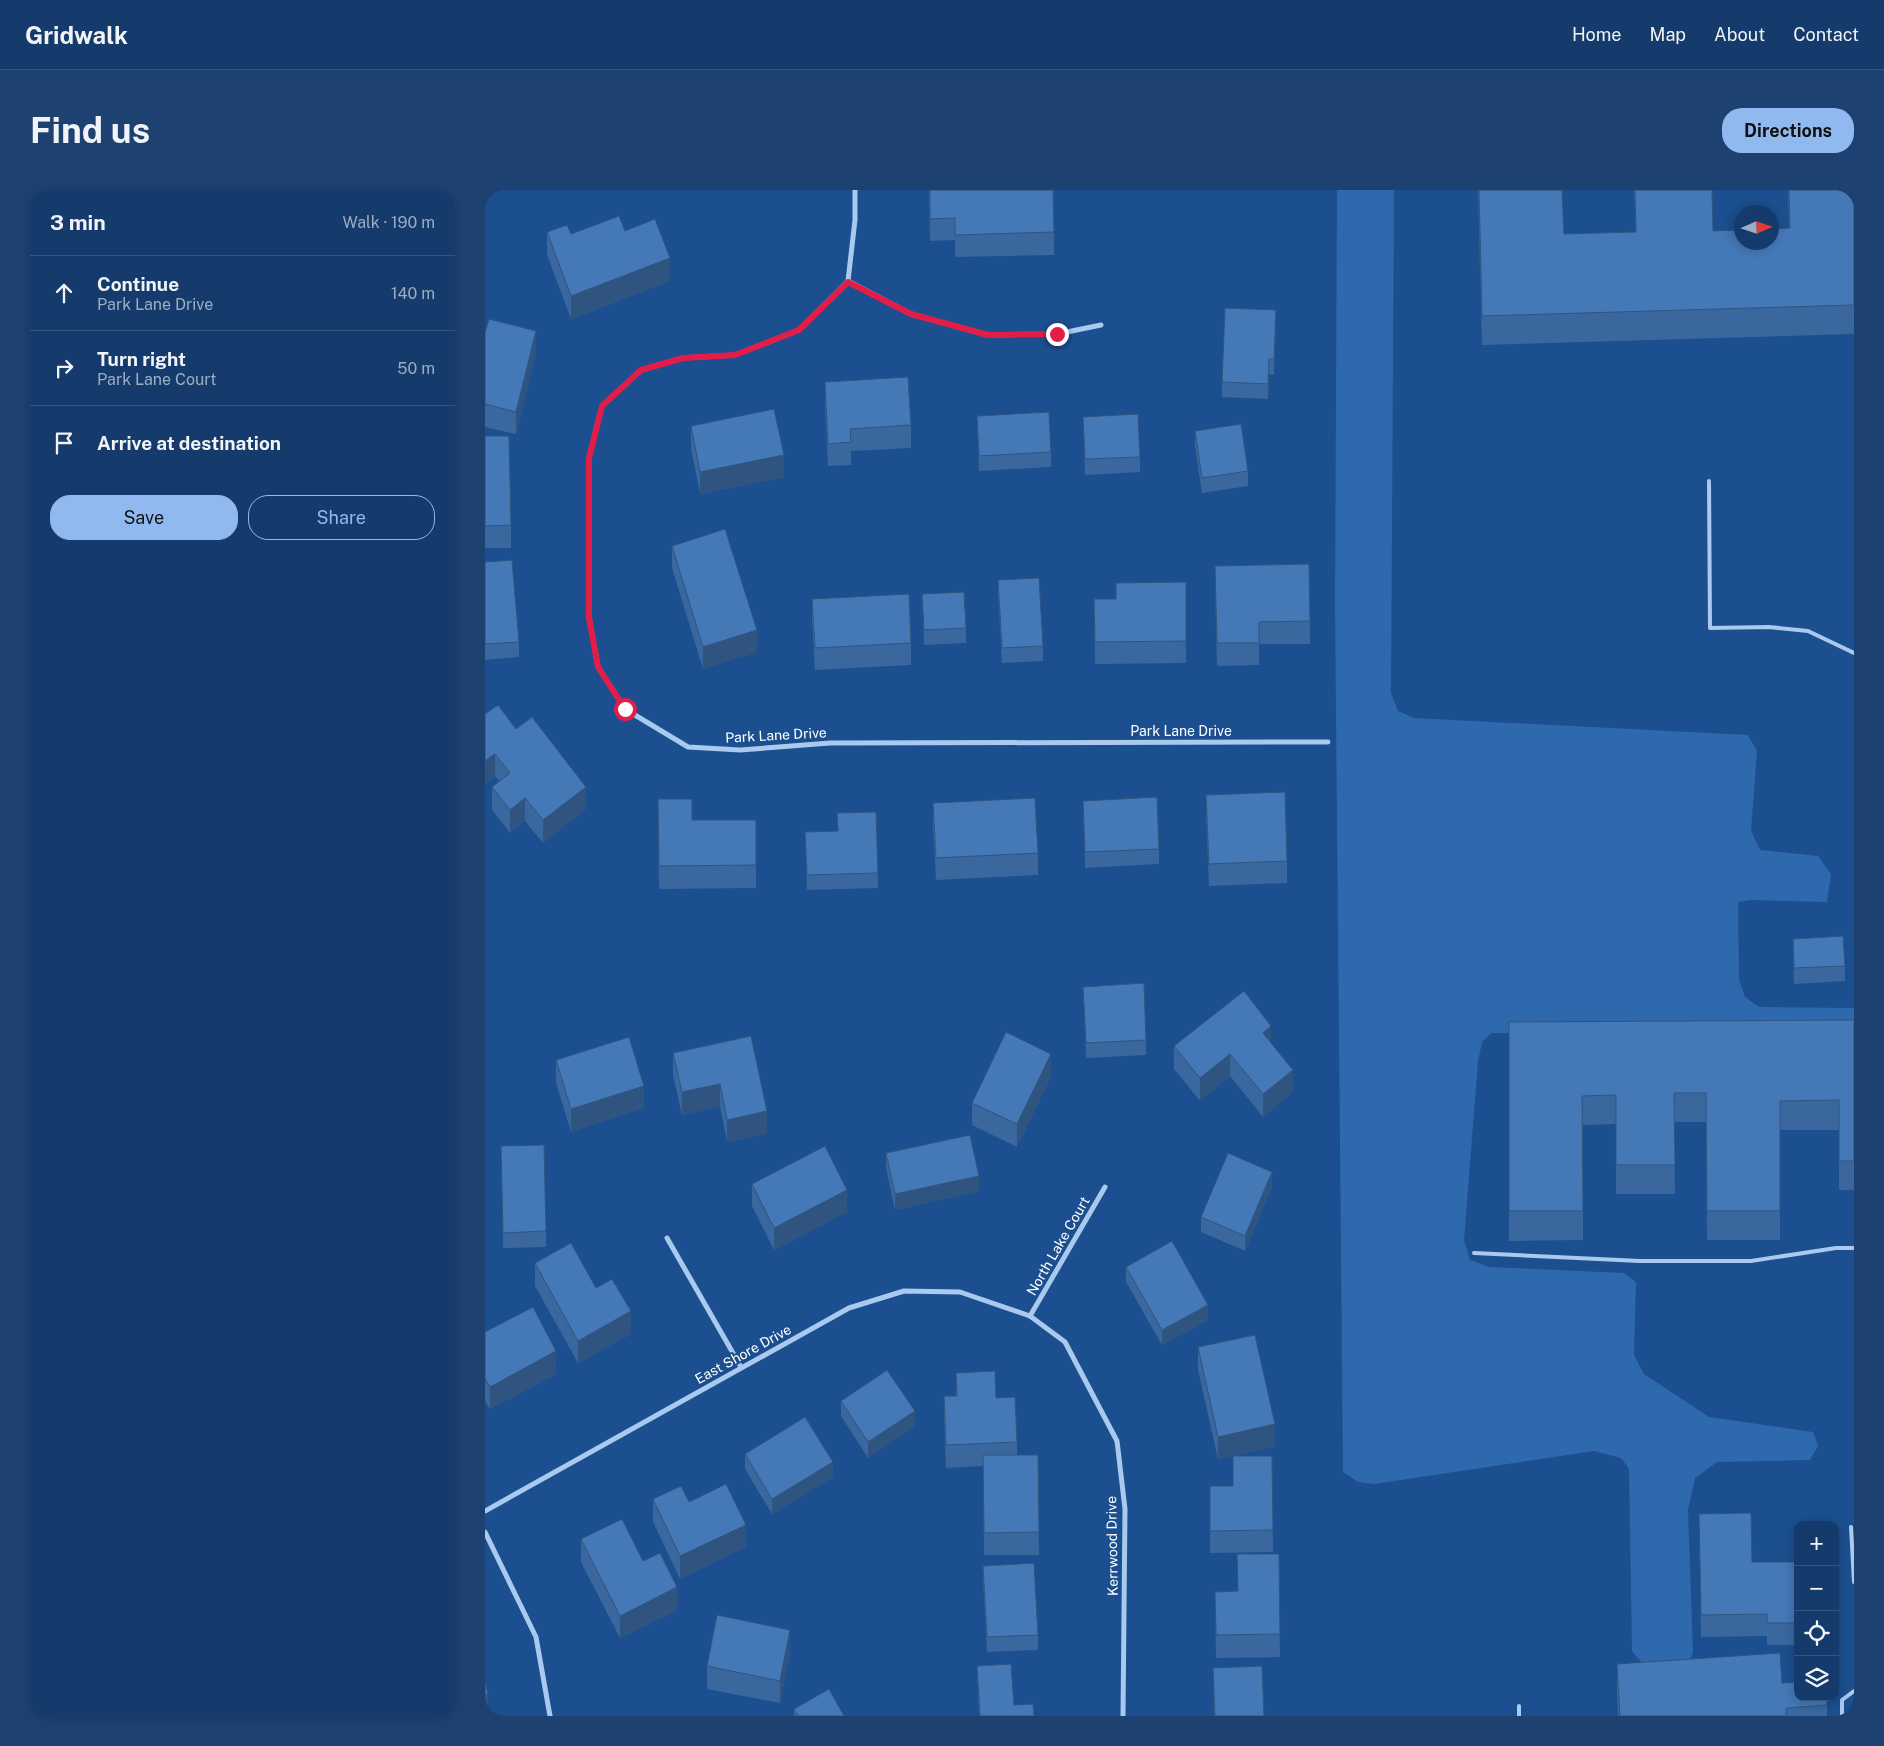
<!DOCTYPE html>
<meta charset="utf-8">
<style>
:root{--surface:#143b6b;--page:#1d4271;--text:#f1f3f6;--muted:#9dadc1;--line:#33557e;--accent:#90b9f0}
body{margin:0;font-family:"Public Sans",sans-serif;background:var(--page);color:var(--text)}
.controls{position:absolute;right:15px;bottom:15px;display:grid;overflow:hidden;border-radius:10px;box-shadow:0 2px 12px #0003}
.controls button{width:45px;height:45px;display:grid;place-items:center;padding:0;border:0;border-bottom:1px solid var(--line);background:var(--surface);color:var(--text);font:25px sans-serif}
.compass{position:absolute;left:1249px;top:15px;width:45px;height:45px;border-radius:50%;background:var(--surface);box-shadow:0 2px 12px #0003;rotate:87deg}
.stop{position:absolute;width:15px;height:15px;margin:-11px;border:4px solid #e11d48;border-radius:50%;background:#fff}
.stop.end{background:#e11d48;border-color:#fff;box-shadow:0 1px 5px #0008}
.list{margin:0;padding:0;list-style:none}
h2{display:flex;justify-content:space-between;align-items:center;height:65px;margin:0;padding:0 20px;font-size:21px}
h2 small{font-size:16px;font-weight:400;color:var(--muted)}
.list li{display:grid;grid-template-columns:32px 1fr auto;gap:15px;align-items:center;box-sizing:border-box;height:75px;padding:0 20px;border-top:1px solid var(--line)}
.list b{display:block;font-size:19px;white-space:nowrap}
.list p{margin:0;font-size:16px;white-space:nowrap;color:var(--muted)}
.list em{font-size:16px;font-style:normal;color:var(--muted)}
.actions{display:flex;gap:10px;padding:15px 20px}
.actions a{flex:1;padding:11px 0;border:1px solid var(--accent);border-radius:20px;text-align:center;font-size:18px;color:var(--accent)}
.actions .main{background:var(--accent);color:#111}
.icon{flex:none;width:28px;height:28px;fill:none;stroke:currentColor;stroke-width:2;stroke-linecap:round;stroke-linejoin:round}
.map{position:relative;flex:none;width:1369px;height:1526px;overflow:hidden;border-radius:20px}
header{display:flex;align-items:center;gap:30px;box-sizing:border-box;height:70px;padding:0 25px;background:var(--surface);border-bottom:1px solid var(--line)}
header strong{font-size:24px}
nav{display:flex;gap:28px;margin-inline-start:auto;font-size:18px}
.intro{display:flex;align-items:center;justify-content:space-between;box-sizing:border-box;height:120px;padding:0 30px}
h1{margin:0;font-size:35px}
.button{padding:12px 22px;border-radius:20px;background:var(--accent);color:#111;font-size:18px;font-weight:700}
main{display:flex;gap:30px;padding:0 30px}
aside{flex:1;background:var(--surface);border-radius:20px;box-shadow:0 2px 12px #0003}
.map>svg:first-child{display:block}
.green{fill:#2e69ad}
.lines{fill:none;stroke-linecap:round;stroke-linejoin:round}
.service{stroke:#a9c9ee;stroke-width:4}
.minor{stroke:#a9c9ee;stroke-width:5}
.wall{fill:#3a679d}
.shaded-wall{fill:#305480}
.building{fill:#4478b7;stroke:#305480}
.route{stroke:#e11d48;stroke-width:6}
.labels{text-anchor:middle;stroke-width:4;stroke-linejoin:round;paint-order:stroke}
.street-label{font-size:14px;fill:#fff;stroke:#1b4f8f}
</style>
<header>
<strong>Gridwalk</strong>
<nav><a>Home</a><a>Map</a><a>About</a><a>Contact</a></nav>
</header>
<div class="intro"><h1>Find us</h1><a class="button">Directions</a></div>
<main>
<aside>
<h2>3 min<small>Walk · 190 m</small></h2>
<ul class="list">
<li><svg class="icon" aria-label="ahead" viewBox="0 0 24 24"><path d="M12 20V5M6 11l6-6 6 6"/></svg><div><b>Continue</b><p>Park Lane Drive</p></div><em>140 m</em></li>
<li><svg class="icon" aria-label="right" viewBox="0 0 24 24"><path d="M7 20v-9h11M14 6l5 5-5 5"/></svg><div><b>Turn right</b><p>Park Lane Court</p></div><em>50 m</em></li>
<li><svg class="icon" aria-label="arrive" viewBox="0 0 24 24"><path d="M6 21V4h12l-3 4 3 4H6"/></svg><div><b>Arrive at destination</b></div></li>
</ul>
<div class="actions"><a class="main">Save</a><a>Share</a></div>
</aside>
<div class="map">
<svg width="1369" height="1526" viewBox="0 0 1369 1526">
<rect width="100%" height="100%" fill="#1b4f8f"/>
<polygon class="green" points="852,0 909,0 906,503 913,521 929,528 1263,545 1272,561 1266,641 1275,660 1333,666 1346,684 1342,712 1266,710 1253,712 1254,789 1260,807 1274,817 1369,818 1369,846 1006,843 997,852 993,872 979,1050 985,1070 1005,1077 1139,1083 1151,1092 1149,1165 1159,1184 1224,1227 1328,1242 1333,1256 1325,1270 1232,1272 1210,1288 1203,1320 1208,1463 1199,1484 1166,1484 1147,1461 1144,1279 1136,1268 1109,1261 889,1294 873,1292 858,1282 850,414"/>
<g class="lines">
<g class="service">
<polyline points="1224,291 1225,438 1284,437 1323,441 1369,463"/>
<polyline points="989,1063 1155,1071 1266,1071 1351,1058 1369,1058"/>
<polyline points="1366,1337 1369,1392"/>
<polyline points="1034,1526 1034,1516"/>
<polyline points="1357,1526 1357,1510 1369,1501"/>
</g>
<g class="minor">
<polyline points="363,91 314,140 250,165 198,168 156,180 117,216 104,268 104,427 113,477 140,519 203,557 255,560 345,553 843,552"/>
<polyline points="363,91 426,124 503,145 572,144 616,135"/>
<polyline points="363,91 370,30 370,0"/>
<polyline points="182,1048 256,1177"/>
<polyline points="545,1126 620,997"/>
<polyline points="0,1321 364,1118 419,1101 475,1102 545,1126 580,1152 632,1251 640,1319 638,1526"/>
<polyline points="0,1342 51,1447 65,1526"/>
</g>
</g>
<g class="wall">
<polygon points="444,0 569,42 569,65 470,67 470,50 445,51"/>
<polygon points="993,0 1077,0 1079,44 1151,42 1149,0 1227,0 1228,41 1304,38 1303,0 1369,0 1369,144 997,155"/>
<polygon points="140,41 185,91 86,129 62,65 62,42 86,44"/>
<polygon points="791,135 789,185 784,184 783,209 737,207 737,192"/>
<polygon points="0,143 51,163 31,244 0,237"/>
<polygon points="340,192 426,235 426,258 366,261 366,275 343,276 340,214"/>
<polygon points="492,226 566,262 566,277 494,281"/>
<polygon points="598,227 655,267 655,282 600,285"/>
<polygon points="206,236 299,287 215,304 206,258"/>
<polygon points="710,241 763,281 763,296 717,303 710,256"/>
<polygon points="0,246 26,335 26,358 0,358"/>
<polygon points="187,356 272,462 218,479 187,378"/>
<polygon points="0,372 34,452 34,467 0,470"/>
<polygon points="513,390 558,456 558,471 517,473 513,406"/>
<polygon points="730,398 825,431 825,454 774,454 774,475 732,476"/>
<polygon points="437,404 481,438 481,453 439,455"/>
<polygon points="327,409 426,453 426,475 330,480 327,431"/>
<polygon points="609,409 701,451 701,473 610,474"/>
<polygon points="0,524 31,539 101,619 58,653 40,631 25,643 7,620 7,597 15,592 10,586 0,594"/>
<polygon points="721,605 802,671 802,693 724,696 721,627"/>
<polygon points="173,609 207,630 271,675 271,698 174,699"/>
<polygon points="598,611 674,659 674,674 600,678"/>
<polygon points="448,613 553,663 553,685 451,690 448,635"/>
<polygon points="320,642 393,683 393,698 322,700"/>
<polygon points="1308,749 1360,776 1360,791 1309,794"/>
<polygon points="598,797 661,850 661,865 601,868"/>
<polygon points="1369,830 1369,1000 1354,1000 1354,940 1295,940 1295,1050 1222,1050 1221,932 1189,932 1190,1004 1131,1004 1131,934 1098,935 1098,1050 1024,1051 1024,832"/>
<polygon points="266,846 282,944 242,952 235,916 197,925 188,885 188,863"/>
<polygon points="786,853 808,902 778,927 745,886 715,911 689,879 689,856"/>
<polygon points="71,870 159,918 86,942 71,893"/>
<polygon points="566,886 532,957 487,935 487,913"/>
<polygon points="401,963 494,1001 410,1020 401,978"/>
<polygon points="16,972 61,1041 61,1057 18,1058"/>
<polygon points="267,994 362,1022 289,1060 267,1016"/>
<polygon points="787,997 760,1061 716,1042 716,1027"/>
<polygon points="50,1073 111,1098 146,1144 93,1173 50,1096"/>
<polygon points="641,1077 723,1130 677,1155 641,1092"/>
<polygon points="0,1142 71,1184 5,1219 0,1211"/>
<polygon points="713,1157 790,1256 733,1269 713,1180"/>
<polygon points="471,1183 511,1208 532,1252 532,1265 553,1265 554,1365 499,1365 498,1276 461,1278 459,1228 459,1206 471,1206"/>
<polygon points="356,1211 430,1236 383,1268 356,1226"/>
<polygon points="260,1264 348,1287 287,1324 260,1279"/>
<polygon points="748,1266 787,1266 788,1362 725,1363 725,1296 748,1296"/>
<polygon points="168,1309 204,1312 261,1357 195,1389 168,1332"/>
<polygon points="1214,1324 1267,1372 1313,1372 1313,1455 1282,1455 1282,1446 1216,1447"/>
<polygon points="96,1349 158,1371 192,1420 135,1448 96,1372"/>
<polygon points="794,1364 795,1467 731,1468 730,1402 752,1401"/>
<polygon points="498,1376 553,1445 553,1460 502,1462 498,1391"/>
<polygon points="305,1462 295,1513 222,1499 222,1476"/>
<polygon points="1132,1474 1297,1493 1342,1515 1342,1526 1133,1526 1132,1503"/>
<polygon points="492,1476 529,1515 549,1526 494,1526"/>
<polygon points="728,1478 779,1526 729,1526"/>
<polygon points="309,1519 359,1526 309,1526"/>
</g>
<g class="shaded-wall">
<polygon points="185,68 185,91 86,129 86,106"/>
<polygon points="791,120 791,135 789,185 789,169"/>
<polygon points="51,141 51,163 31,244 31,222"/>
<polygon points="784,169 784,184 783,209 783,194"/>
<polygon points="299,265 299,287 215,304 215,282"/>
<polygon points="272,440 272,462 218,479 218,457"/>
<polygon points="10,564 10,586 0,594 0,571"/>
<polygon points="101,597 101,619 58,653 58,630"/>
<polygon points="40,608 40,631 25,643 25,620"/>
<polygon points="786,836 786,858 778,843"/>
<polygon points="566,864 566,886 532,957 532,934"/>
<polygon points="745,864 745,886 715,911 715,888"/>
<polygon points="808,880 808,902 778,927 778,904"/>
<polygon points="235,894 235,916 197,925 197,902"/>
<polygon points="159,896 159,918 86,942 86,919"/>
<polygon points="282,921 282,944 242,952 242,930"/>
<polygon points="787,982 787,997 760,1061 760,1046"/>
<polygon points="494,986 494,1001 410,1020 410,1004"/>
<polygon points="362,1000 362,1022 289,1060 289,1038"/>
<polygon points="723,1115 723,1130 677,1155 677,1140"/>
<polygon points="146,1121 146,1144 93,1173 93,1151"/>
<polygon points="71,1161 71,1184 5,1219 5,1197"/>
<polygon points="430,1221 430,1236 383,1268 383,1252"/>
<polygon points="790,1234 790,1256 733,1269 733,1247"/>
<polygon points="348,1272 348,1287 287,1324 287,1309"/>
<polygon points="261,1335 261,1357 195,1389 195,1366"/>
<polygon points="192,1397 192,1420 135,1448 135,1426"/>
<polygon points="305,1440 305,1462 295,1513 295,1491"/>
<polygon points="3,1504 3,1526 0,1526 0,1505"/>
</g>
<g class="building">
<polygon points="445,0 568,0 569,42 470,45 470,28 445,29"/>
<polygon points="994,0 1077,0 1079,44 1151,42 1150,0 1227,0 1228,41 1256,40 1256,52 1286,52 1286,39 1305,38 1304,0 1369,0 1369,115 997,126"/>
<polygon points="134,26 140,41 170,29 185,68 86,106 62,42 82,35 86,44"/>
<polygon points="740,118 791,120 789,169 784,169 783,194 737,192"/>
<polygon points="4,129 51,141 31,222 0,214 0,143"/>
<polygon points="423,187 426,235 365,239 366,252 343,254 340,192"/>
<polygon points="289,219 299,265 215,282 206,236"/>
<polygon points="564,222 566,262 494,266 492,226"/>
<polygon points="653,224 655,267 600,269 598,227"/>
<polygon points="756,234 763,281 717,288 710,241"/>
<polygon points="0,246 24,246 26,335 0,336"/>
<polygon points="240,339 272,440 218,457 187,356"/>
<polygon points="27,370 34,452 0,454 0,372"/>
<polygon points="824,374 825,431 774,432 774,453 732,453 730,376"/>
<polygon points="554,388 558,456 517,458 513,390"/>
<polygon points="701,392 701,451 610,452 609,409 631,409 631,393"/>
<polygon points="479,402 481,438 439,440 437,404"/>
<polygon points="424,404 426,453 330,458 327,409"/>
<polygon points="13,515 31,539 47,527 101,597 58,630 40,608 25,620 7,597 25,583 10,564 0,571 0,524"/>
<polygon points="800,602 802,671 724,674 721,605"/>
<polygon points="672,607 674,659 600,662 598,611"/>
<polygon points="550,608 553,663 451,668 448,613"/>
<polygon points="173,609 207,609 207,630 271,630 271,675 174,676"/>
<polygon points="391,622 393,683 322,685 320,642 353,641 352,623"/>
<polygon points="1358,746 1360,776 1309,778 1308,749"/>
<polygon points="659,793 661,850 601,853 598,797"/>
<polygon points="759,801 786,836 778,843 808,880 778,904 745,864 715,888 689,856"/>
<polygon points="1369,830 1369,971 1354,971 1354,910 1295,911 1295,1021 1222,1021 1221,903 1189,903 1190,975 1131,975 1131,905 1097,906 1098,1021 1024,1021 1024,832"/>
<polygon points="521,842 566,864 532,934 487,913"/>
<polygon points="266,846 282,921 242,930 235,894 197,902 188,863"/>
<polygon points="144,847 159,896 86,919 71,870"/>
<polygon points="485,945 494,986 410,1004 401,963"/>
<polygon points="59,955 61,1041 18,1043 16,956"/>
<polygon points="340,956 362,1000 289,1038 267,994"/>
<polygon points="743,963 787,982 760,1046 716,1027"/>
<polygon points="687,1051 723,1115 677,1140 641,1077"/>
<polygon points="86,1053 111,1098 127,1089 146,1121 93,1151 50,1073"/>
<polygon points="48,1117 71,1161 5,1197 0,1189 0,1142"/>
<polygon points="770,1145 790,1234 733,1247 713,1157"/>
<polygon points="402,1180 430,1221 383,1252 356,1211"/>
<polygon points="510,1181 511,1208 530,1207 532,1252 461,1255 459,1206 472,1206 471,1183"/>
<polygon points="320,1227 348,1272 287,1309 260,1264"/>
<polygon points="498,1265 553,1265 554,1342 499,1343"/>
<polygon points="748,1266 787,1266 788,1340 725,1341 725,1296 748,1296"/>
<polygon points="241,1294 261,1335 195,1366 168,1309 196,1296 204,1312"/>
<polygon points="1266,1323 1267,1372 1313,1372 1313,1433 1282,1433 1282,1424 1216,1425 1214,1324"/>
<polygon points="137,1329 158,1371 175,1363 192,1397 135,1426 96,1349"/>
<polygon points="752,1364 794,1364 795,1444 731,1445 730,1402 753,1401"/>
<polygon points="549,1373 553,1445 502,1447 498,1376"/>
<polygon points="232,1425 305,1440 295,1491 222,1476"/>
<polygon points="1295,1463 1297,1493 1313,1492 1313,1507 1342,1507 1342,1515 1301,1518 1301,1526 1135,1526 1132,1474"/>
<polygon points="526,1474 529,1515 548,1514 549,1526 495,1526 492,1476"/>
<polygon points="777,1476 779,1526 730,1526 728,1478"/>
<polygon points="0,1491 3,1504 0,1505"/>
<polygon points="344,1499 359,1526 313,1526 309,1519"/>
</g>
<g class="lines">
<polyline class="route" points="140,519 113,477 104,428 104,268 117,216 156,180 198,168 250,165 314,140 363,92 426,124 503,145 572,144"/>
</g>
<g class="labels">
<g class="street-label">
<text x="696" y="546">Park Lane Drive</text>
<text transform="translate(291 545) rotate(-3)" y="5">Park Lane Drive</text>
<text transform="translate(573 1056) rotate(-60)" y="5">North Lake Court</text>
<text transform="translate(258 1164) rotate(-29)" y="5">East Shore Drive</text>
<text transform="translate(627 1356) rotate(-91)" y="5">Kerrwood Drive</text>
</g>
</g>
</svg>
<div class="controls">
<button>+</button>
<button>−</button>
<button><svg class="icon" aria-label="locate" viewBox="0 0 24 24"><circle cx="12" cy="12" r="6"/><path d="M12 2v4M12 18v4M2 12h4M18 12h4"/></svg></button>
<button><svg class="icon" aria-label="layers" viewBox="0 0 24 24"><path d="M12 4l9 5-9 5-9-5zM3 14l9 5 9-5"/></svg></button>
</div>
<svg class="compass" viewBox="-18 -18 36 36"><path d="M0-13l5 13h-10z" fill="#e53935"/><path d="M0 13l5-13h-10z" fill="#9dadc1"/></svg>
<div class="stop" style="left:140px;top:519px"></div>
<div class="stop end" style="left:572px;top:144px"></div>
</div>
</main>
